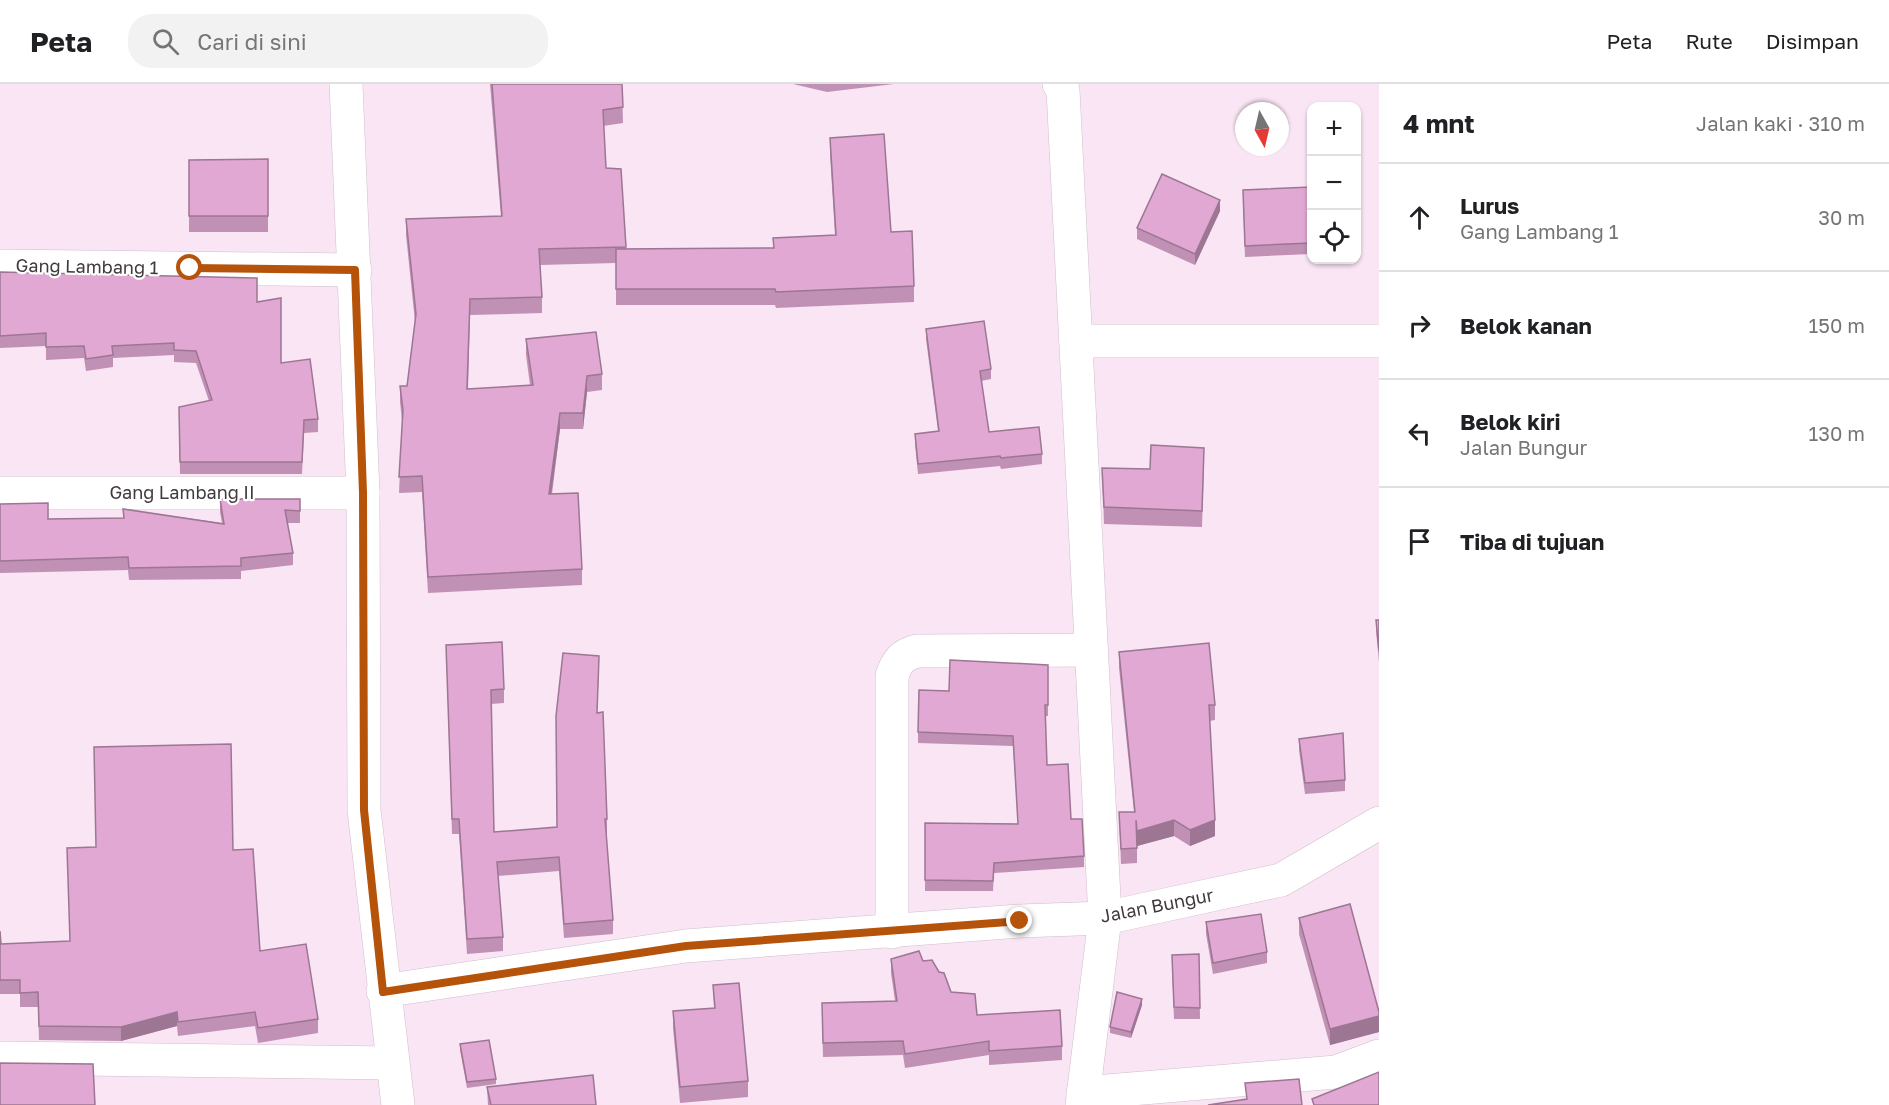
<!DOCTYPE html>
<html lang="id">
<meta charset="utf-8">
<style>
:root{--surface:#fff;--page:#f2f2f2;--text:#202124;--muted:#757577;--line:#e0e0e0}
body{margin:0;font-family:"Golos Text",sans-serif;background:var(--page);color:var(--text)}
.controls{position:absolute;right:18px;top:18px;display:grid;overflow:hidden;border-radius:12px;box-shadow:0 2px 4px #0004}
.controls button{width:54px;height:54px;display:grid;place-items:center;padding:0;border:0;border-bottom:2px solid var(--line);background:var(--surface);color:var(--text);font:30px sans-serif}
.compass{position:absolute;left:1235px;top:18px;width:54px;height:54px;border-radius:50%;background:var(--surface);box-shadow:0 2px 4px #0004;rotate:172deg}
.stop{position:absolute;width:18px;height:18px;margin:-14px;border:4px solid #b45309;border-radius:50%;background:#fff}
.stop.end{background:#b45309;border-color:#fff;box-shadow:0 2px 6px #0008}
.list{margin:0;padding:0;list-style:none}
h2{display:flex;justify-content:space-between;align-items:center;height:78px;margin:0;padding:0 24px;font-size:26px}
h2 small{font-size:20px;font-weight:400;color:var(--muted)}
.list li{display:grid;grid-template-columns:39px 1fr auto;gap:18px;align-items:center;box-sizing:border-box;height:108px;padding:0 24px;border-top:2px solid var(--line)}
.list b{display:block;font-size:22px;white-space:nowrap}
.list p{margin:0;font-size:20px;white-space:nowrap;color:var(--muted)}
.list em{font-size:20px;font-style:normal;color:var(--muted)}
.icon{flex:none;width:33px;height:33px;fill:none;stroke:currentColor;stroke-width:2;stroke-linecap:round;stroke-linejoin:round}
.map{position:relative;flex:none;width:1379px;height:1021px;overflow:hidden}
header{display:flex;align-items:center;gap:36px;box-sizing:border-box;height:84px;padding:0 30px;background:var(--surface);border-bottom:2px solid var(--line)}
header strong{font-size:28px}
nav{display:flex;gap:33px;margin-inline-start:auto;font-size:21px}
.search{width:420px;height:54px;background:var(--page);display:flex;align-items:center;gap:15px;box-sizing:border-box;padding:0 21px;border-radius:24px;color:var(--muted);font-size:22px}
main{display:flex}
aside{flex:1;background:var(--surface)}
.map>svg:first-child{display:block}
.lines{fill:none;stroke-linecap:round;stroke-linejoin:round}
.minor-casing{stroke:#d1becc;stroke-width:34}
.primary-casing{stroke:#d1becc;stroke-width:34}
.minor{stroke:#fff;stroke-width:33}
.primary{stroke:#fff;stroke-width:33}
.wall{fill:#c190b5}
.shaded-wall{fill:#9d7693}
.building{fill:#e0a8d2;stroke:#9d7693;stroke-width:1.5}
.route{stroke:#b45309;stroke-width:8}
.labels{text-anchor:middle;stroke-width:4.5;stroke-linejoin:round;paint-order:stroke}
.street-label{font-size:18px;fill:#40393e;stroke:#fff}
</style>
<header>
<strong>Peta</strong>
<div class="search"><svg class="icon" aria-label="search" viewBox="0 0 24 24"><circle cx="10" cy="10" r="6"/><path d="M15 15l6 6"/></svg>Cari di sini</div>
<nav><a>Peta</a><a>Rute</a><a>Disimpan</a></nav>
</header>
<main>
<div class="map">
<svg width="1379" height="1021" viewBox="0 0 1379 1021">
<rect width="100%" height="100%" fill="#f9e5f3"/>
<g class="lines">
<defs>
<g id="minor">
<polyline points="1059,0 1063,6 1105,834 1082,1021"/>
<polyline points="0,182 355,186"/>
<polyline points="1076,257 1379,257"/>
<polyline points="0,409 363,409"/>
<path d="M 892,848 L 892,592 C 897,577 902,571 917,567 L 1091,566"/>
<polyline points="383,907 686,862 1020,837 1105,834 1281,796 1379,739"/>
<polyline points="0,974 392,979"/>
<polyline points="1083,1009 1336,988 1379,972"/>
</g>
<polyline id="primary" points="346,0 363,409 364,726 398,1021"/>
</defs>
<use href="#minor" class="minor-casing"/>
<use href="#primary" class="primary-casing"/>
<use href="#minor" class="minor"/>
<use href="#primary" class="primary"/>
</g>
<g class="wall">
<polygon points="490,0 622,0 623,39 603,42 606,84 621,85 626,165 773,164 835,151 830,70 830,54 891,148 914,202 914,218 776,224 775,221 616,221 616,179 540,181 542,213 542,229 470,231 468,305 530,301 526,271 526,255 602,290 602,306 587,308 583,345 560,345 552,410 582,485 582,501 428,509 422,408 399,409 402,337 400,318 400,302 407,302 415,238 406,151 406,135 501,133"/>
<polygon points="793,0 894,0 827,8"/>
<polygon points="268,75 268,148 189,148 189,76"/>
<polygon points="1311,103 1311,170 1245,173 1243,117"/>
<polygon points="1220,127 1195,181 1137,155 1137,144"/>
<polygon points="0,188 257,218 281,279 318,335 318,348 304,349 302,390 180,390 179,323 209,317 196,279 174,278 174,271 113,274 113,283 86,287 84,274 46,276 46,262 0,264"/>
<polygon points="926,245 991,285 991,295 981,297 989,348 1042,370 1042,380 1001,385 1000,382 918,390 915,360 915,350 938,347 926,255"/>
<polygon points="1204,380 1202,443 1104,440 1102,384 1150,385"/>
<polygon points="220,415 300,415 300,439 287,439 293,469 293,481 241,487 241,495 129,496 128,486 0,489 0,420 48,435 123,434 123,425 222,439 220,428"/>
<polygon points="1376,536 1379,536 1379,578 1376,547"/>
<polygon points="446,561 504,605 504,619 491,620 494,748 557,743 599,586 597,629 607,735 607,749 606,749 613,836 613,850 564,854 559,787 498,792 503,853 503,867 467,870 459,750 452,750"/>
<polygon points="1119,568 1215,621 1215,636 1209,637 1215,752 1190,762 1174,752 1137,762 1137,779 1121,780 1119,728 1134,728 1119,584"/>
<polygon points="1048,581 1048,632 1045,632 1047,681 1071,735 1084,772 1084,783 994,789 993,807 925,807 925,739 1018,740 1013,662 918,659 918,648 949,607"/>
<polygon points="1299,655 1345,696 1345,707 1305,710 1299,666"/>
<polygon points="233,766 260,867 318,935 318,949 258,959 255,942 178,952 177,942 121,957 39,956 38,923 20,923 20,910 0,910 0,847 1,860 69,857"/>
<polygon points="1299,834 1379,928 1379,948 1330,961 1299,850"/>
<polygon points="1206,838 1267,868 1267,879 1213,890 1206,850"/>
<polygon points="1199,870 1200,935 1174,935 1172,882"/>
<polygon points="891,875 923,877 951,908 977,931 1062,962 1062,976 989,981 989,971 905,984 903,971 823,973 822,933 895,917 891,889"/>
<polygon points="713,901 748,997 748,1013 680,1019 673,944 673,927 714,924"/>
<polygon points="1142,921 1131,954 1110,949 1110,943"/>
<polygon points="460,960 496,995 496,1000 467,1004 460,966"/>
<polygon points="487,1003 596,1021 488,1021"/>
</g>
<g class="shaded-wall">
<polygon points="1220,116 1220,127 1195,181 1195,170"/>
<polygon points="587,292 587,308 583,345 583,329"/>
<polygon points="560,329 560,345 549,426 549,410"/>
<polygon points="1174,736 1174,752 1137,762 1137,747"/>
<polygon points="1215,736 1215,752 1190,762 1190,746"/>
<polygon points="1142,915 1142,921 1131,954 1131,948"/>
<polygon points="177,928 177,942 121,957 121,943"/>
<polygon points="1379,932 1379,948 1330,961 1330,945"/>
</g>
<g class="building">
<polygon points="492,0 622,0 623,23 603,26 606,84 621,85 626,163 539,165 542,213 470,215 467,305 533,301 526,255 596,248 602,290 587,292 583,329 560,329 549,410 578,409 582,485 428,493 422,392 399,393 403,326 400,302 407,302 416,230 406,135 502,132"/>
<polygon points="884,50 891,148 912,147 914,202 776,208 775,205 616,205 616,165 774,164 773,154 836,151 830,54"/>
<polygon points="268,75 268,132 189,132 189,76"/>
<polygon points="1162,90 1220,116 1195,170 1137,144"/>
<polygon points="1311,103 1311,159 1245,162 1243,106"/>
<polygon points="0,188 257,194 257,218 281,214 281,279 310,275 318,335 304,336 302,378 180,378 179,323 212,316 196,267 174,266 174,259 112,262 113,271 86,275 84,262 46,263 46,249 0,252"/>
<polygon points="984,237 991,285 980,287 989,348 1039,343 1042,370 1001,374 1000,372 918,380 915,350 939,347 926,245"/>
<polygon points="1151,361 1204,364 1202,427 1104,423 1102,384 1150,385"/>
<polygon points="220,415 300,415 300,427 285,426 293,469 241,474 241,482 129,484 128,473 0,477 0,420 48,419 48,435 124,434 123,425 224,440"/>
<polygon points="1376,536 1379,536 1379,567"/>
<polygon points="502,558 504,605 491,606 494,748 557,743 556,632 563,569 599,572 597,629 603,628 607,735 605,735 613,836 564,840 559,773 497,778 503,853 467,855 459,735 452,735 446,561"/>
<polygon points="1209,559 1215,621 1209,621 1215,736 1190,746 1174,736 1137,747 1136,736 1137,764 1121,765 1119,728 1135,728 1119,568"/>
<polygon points="950,576 1048,581 1048,621 1045,621 1047,681 1068,680 1071,735 1082,735 1084,772 994,779 993,797 925,796 925,739 1018,740 1013,652 918,648 919,606 949,607"/>
<polygon points="1343,649 1345,696 1305,699 1299,655"/>
<polygon points="231,660 233,766 253,765 260,867 306,860 318,935 258,944 255,928 178,938 177,928 121,943 39,942 38,908 20,909 20,896 0,896 0,847 1,860 70,857 67,764 96,763 94,663"/>
<polygon points="1350,820 1379,928 1379,932 1330,945 1299,834"/>
<polygon points="1261,830 1267,868 1213,879 1206,838"/>
<polygon points="919,867 923,877 932,876 939,888 944,889 951,908 975,910 977,931 1060,926 1062,962 989,967 989,957 905,970 903,957 823,959 822,919 897,917 891,875"/>
<polygon points="1199,870 1200,924 1174,923 1172,871"/>
<polygon points="739,899 748,997 680,1003 673,927 715,924 713,901"/>
<polygon points="1117,908 1142,915 1131,948 1110,943"/>
<polygon points="489,956 496,995 467,998 460,960"/>
<polygon points="0,979 93,980 95,1021 0,1021"/>
<polygon points="1379,988 1379,1021 1314,1021 1312,1015"/>
<polygon points="593,991 596,1021 491,1021 487,1003"/>
<polygon points="1299,995 1302,1021 1208,1021 1247,1015 1245,999"/>
</g>
<g class="lines">
<polyline class="route" points="190,184 355,186 363,409 364,726 383,908 686,862 1020,837"/>
</g>
<g class="labels">
<g class="street-label">
<text transform="translate(87 183) rotate(1)" y="6">Gang Lambang 1</text>
<text x="182" y="415">Gang Lambang II</text>
<text transform="translate(1157 822) rotate(-11)" y="6">Jalan Bungur</text>
</g>
</g>
</svg>
<div class="controls">
<button>+</button>
<button>−</button>
<button><svg class="icon" aria-label="locate" viewBox="0 0 24 24"><circle cx="12" cy="12" r="6"/><path d="M12 2v4M12 18v4M2 12h4M18 12h4"/></svg></button>
</div>
<svg class="compass" viewBox="-18 -18 36 36"><path d="M0-13l5 13h-10z" fill="#e53935"/><path d="M0 13l5-13h-10z" fill="#757577"/></svg>
<div class="stop" style="left:190px;top:184px"></div>
<div class="stop end" style="left:1020px;top:837px"></div>
</div>
<aside>
<h2>4 mnt<small>Jalan kaki · 310 m</small></h2>
<ul class="list">
<li><svg class="icon" aria-label="ahead" viewBox="0 0 24 24"><path d="M12 20V5M6 11l6-6 6 6"/></svg><div><b>Lurus</b><p>Gang Lambang 1</p></div><em>30 m</em></li>
<li><svg class="icon" aria-label="right" viewBox="0 0 24 24"><path d="M7 20v-9h11M14 6l5 5-5 5"/></svg><div><b>Belok kanan</b></div><em>150 m</em></li>
<li><svg class="icon" aria-label="left" viewBox="0 0 24 24"><path d="M17 20v-9H6M10 6l-5 5 5 5"/></svg><div><b>Belok kiri</b><p>Jalan Bungur</p></div><em>130 m</em></li>
<li><svg class="icon" aria-label="arrive" viewBox="0 0 24 24"><path d="M6 21V4h12l-3 4 3 4H6"/></svg><div><b>Tiba di tujuan</b></div></li>
</ul>
</aside>
</main>
